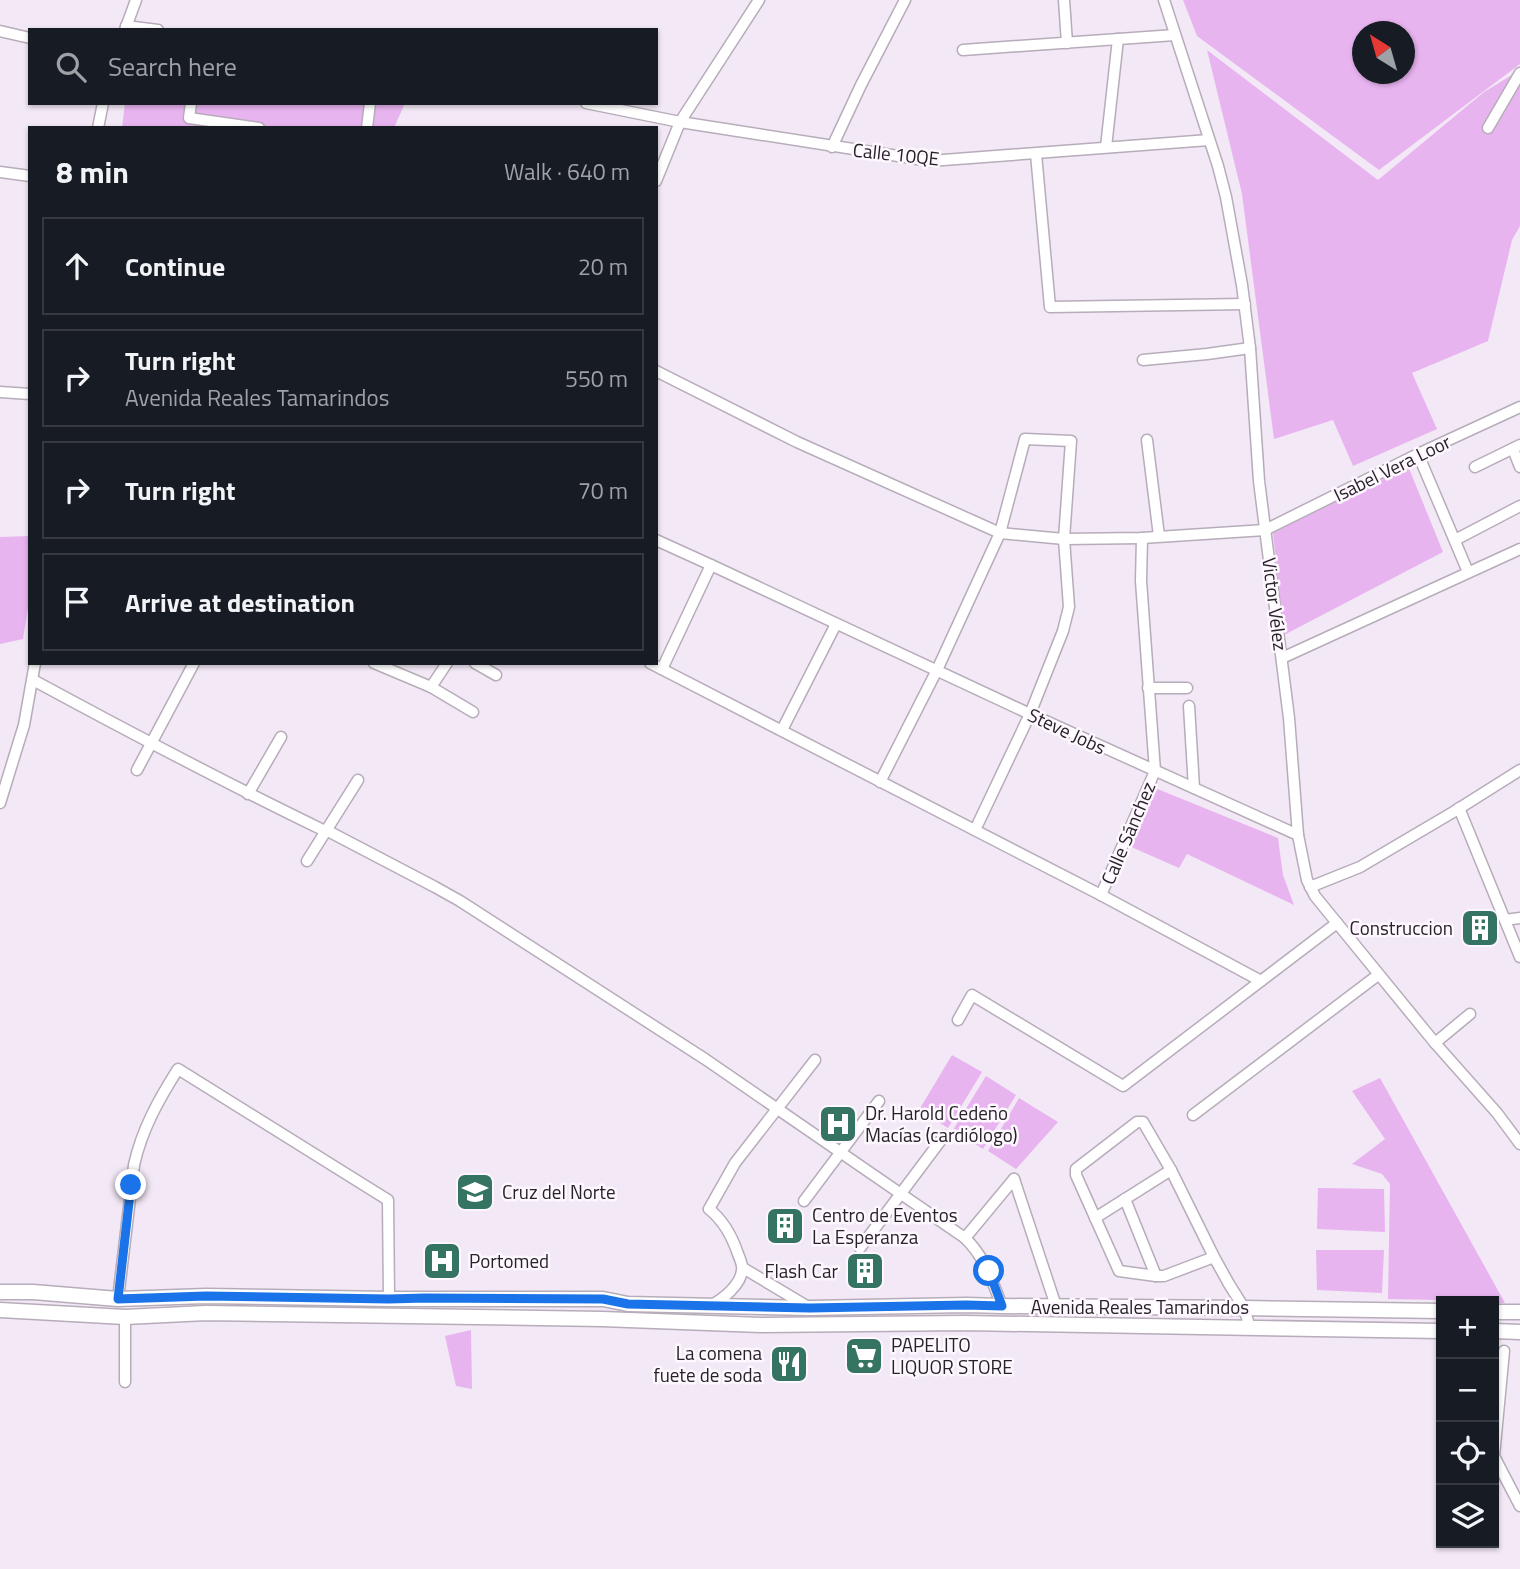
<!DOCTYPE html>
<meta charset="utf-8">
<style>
:root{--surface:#171b24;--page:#20242c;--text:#f1f3f6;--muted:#9ea1a6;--line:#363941}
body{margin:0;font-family:"Titillium Web",sans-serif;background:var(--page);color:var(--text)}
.controls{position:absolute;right:21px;bottom:21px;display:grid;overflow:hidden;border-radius:0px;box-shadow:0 2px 5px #0004}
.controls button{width:63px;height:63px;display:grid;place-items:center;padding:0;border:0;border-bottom:2px solid var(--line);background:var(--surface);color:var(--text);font:35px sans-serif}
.compass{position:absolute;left:1352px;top:21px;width:63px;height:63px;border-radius:50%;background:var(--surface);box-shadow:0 2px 5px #0004;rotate:323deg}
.stop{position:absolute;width:21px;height:21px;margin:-16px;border:5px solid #1a73e8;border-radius:50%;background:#fff}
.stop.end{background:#1a73e8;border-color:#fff;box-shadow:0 2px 7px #0008}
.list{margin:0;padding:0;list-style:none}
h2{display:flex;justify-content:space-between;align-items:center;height:91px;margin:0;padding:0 28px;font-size:30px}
h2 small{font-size:23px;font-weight:400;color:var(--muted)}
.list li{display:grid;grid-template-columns:46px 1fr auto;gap:21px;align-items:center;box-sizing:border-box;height:98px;margin:0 14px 14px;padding:0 14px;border:2px solid var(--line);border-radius:0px}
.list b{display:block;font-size:26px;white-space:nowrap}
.list p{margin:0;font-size:23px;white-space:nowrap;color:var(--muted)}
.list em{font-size:23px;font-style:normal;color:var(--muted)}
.icon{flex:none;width:38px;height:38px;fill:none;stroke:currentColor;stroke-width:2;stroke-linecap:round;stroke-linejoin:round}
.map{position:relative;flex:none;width:1520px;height:1569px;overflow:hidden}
.search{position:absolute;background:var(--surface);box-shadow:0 2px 5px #0004;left:28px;top:28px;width:630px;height:77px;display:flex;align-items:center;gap:18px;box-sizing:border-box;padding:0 24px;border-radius:0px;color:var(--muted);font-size:26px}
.panel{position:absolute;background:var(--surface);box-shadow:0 2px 5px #0004;left:28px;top:126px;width:630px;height:539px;border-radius:0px}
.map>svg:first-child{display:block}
.green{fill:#e8b4f0;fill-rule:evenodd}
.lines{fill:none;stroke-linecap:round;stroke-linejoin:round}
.street-casing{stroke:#b7acb9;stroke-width:13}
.secondary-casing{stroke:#b7acb9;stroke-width:17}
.street{stroke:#fff;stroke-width:10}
.secondary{stroke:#fff;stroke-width:14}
.route{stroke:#1a73e8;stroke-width:9}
.labels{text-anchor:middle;stroke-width:5;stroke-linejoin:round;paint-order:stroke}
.street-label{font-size:19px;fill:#262227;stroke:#fef7ff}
.poi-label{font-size:19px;fill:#262227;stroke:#fef7ff;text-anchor:start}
</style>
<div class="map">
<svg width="1520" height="1569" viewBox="0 0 1520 1569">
<rect width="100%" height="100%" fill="#f3e8f5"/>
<g class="green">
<path d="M 1183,0 L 1520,0 L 1520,64 L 1379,170 L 1197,36 ZM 1362,32 L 1404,32 L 1404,74 L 1362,74 Z"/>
<polygon points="1207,50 1378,180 1484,92 1520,70 1520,226 1512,240 1488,341 1412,373 1437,429 1353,466 1333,420 1274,439 1242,194"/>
<polygon points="125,103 405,103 394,128 122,128"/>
<polygon points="1408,466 1443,552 1284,635 1273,533"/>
<polygon points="30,536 30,595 23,639 0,644 0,537"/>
<polygon points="1155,788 1278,838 1283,875 1294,905 1187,854 1179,868 1129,846"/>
<polygon points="952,1055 982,1072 948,1128 919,1110"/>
<polygon points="986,1076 1016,1095 983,1149 953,1130"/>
<polygon points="1380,1078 1505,1303 1494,1303 1494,1301 1388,1299 1390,1184 1382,1174 1352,1164 1385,1139 1352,1091"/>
<polygon points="1019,1098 1058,1122 1016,1169 988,1151"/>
<polygon points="1318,1188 1384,1189 1385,1232 1317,1229"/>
<polygon points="1316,1250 1384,1250 1382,1293 1317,1290"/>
<polygon points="471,1330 472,1389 456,1386 445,1336"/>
</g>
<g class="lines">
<defs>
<g id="street">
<polyline points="1064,0 1067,43"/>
<polyline points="1164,0 1218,166 1226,197 1242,285 1250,348 1259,481 1289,718 1298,835 1307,880 1315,896 1337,923 1435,1043 1497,1113 1520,1144"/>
<polyline points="126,26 158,30"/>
<polyline points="125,30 136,0"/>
<polyline points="0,31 30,38"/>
<polyline points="963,50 1175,35"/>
<polyline points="191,103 189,118 259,128"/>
<polyline points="586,103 680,122 930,161 1209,140"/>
<polyline points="98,128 103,103"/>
<polyline points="367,128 370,103"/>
<polyline points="1488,128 1520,73"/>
<polyline points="832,147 861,85 905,0"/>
<polyline points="1106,147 1118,39"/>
<polyline points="1036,154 1050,307 1245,304"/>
<polyline points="0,172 30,176"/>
<polyline points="656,181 680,122 759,0"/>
<polyline points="1143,360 1207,354 1250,348"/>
<polyline points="656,371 797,442 1000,533 1064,539 1142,538 1265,530 1418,454 1520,407"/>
<polyline points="0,392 30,394"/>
<polyline points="1147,440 1159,536"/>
<polyline points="1513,449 1520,467"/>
<polyline points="1418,454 1468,572"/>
<polyline points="1475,467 1520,445"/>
<polyline points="656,540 711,565"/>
<polyline points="1455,540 1520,506"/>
<polyline points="1282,658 1520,549"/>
<polyline points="374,663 431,687 473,712"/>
<polyline points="475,663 496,675"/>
<polyline points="650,663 1101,895 1261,981"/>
<polyline points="662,669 711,565 1030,714 1298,835"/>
<path d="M 33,680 C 129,732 226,783 325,831 L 326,830 L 435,887 L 460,901 L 705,1059 L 965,1238 C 985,1257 992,1281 1002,1306"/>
<polyline points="431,687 447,663"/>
<polyline points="1148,688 1187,688"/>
<polyline points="1189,706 1194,788"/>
<polyline points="782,730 836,624"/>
<polyline points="137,770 194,663"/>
<polyline points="880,782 937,670 1000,533 1025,439 1071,441 1064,539 1069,607 1063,631 1030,714 975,830"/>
<polyline points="248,794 281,737"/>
<polyline points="0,803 24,725 35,663"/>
<polyline points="1459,808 1520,957"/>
<polyline points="307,861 358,780"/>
<polyline points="1310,887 1360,867 1455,811 1520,770"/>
<polyline points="1101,895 1155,771 1141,581 1142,538"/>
<polyline points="1505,920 1520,918"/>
<polyline points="958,1020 972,995 1123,1086 1337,923"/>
<polyline points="1435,1043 1470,1014"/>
<polyline points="1193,1115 1378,975"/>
<polyline points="1014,1179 1056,1306"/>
<polyline points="1125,1199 1156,1276"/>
<polyline points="804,1201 879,1101"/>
<polyline points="1095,1218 1171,1170"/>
<polyline points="965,1238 1014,1179"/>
<polyline points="860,1248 944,1136"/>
<polyline points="1214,1257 1164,1276 1156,1276 1119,1271 1076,1175 1076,1169 1137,1122 1143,1122 1171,1170 1214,1257 1229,1284 1244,1308 1250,1328"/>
<polyline points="743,1268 810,1308"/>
<path d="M 118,1299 L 134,1165 C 142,1129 159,1099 178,1069 L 388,1200 L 389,1299"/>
<path d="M 710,1306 C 723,1299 741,1285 742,1270 C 743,1265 740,1259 738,1254 C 732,1236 724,1221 709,1209 L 735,1163 L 815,1060"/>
<polyline points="125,1317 125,1382"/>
<polyline points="1504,1351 1494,1456 1520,1506"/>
</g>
<g id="secondary">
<polyline points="0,1292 33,1292 118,1299 206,1296 389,1299 603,1299 628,1304 810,1308 966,1305 1002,1306 1244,1308 1441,1311"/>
<polyline points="0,1310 125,1317 206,1313 602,1319 761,1325 965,1323 1441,1331"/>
<polyline points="1494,1312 1520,1312"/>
<polyline points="1494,1331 1520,1332"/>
</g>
</defs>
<use href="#street" class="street-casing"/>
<use href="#secondary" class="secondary-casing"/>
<use href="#street" class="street"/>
<use href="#secondary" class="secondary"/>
</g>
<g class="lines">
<polyline class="route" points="131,1185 118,1299 206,1296 389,1299 425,1298 603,1299 628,1304 810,1308 966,1305 1002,1306 989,1271"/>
</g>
<defs>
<symbol id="building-square" viewBox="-11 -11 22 22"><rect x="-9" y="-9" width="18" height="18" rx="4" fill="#357462" stroke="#fef7ff"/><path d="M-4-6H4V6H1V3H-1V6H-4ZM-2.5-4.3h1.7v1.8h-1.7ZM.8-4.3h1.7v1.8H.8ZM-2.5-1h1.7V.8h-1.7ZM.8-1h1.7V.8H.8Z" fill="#fff"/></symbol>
<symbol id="hospital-square" viewBox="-11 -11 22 22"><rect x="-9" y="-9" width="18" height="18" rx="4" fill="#357462" stroke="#fef7ff"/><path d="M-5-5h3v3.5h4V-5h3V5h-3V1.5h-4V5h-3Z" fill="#fff"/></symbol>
<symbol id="school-square" viewBox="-11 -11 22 22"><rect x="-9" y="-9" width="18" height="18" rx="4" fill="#357462" stroke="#fef7ff"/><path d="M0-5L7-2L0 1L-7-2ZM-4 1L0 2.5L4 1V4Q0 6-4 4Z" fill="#fff"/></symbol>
<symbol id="supermarket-square" viewBox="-11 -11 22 22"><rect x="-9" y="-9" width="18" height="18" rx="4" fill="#357462" stroke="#fef7ff"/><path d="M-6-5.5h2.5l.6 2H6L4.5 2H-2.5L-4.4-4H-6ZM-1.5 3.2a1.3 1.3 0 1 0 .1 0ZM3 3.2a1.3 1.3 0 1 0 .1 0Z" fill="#fff"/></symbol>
<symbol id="restaurant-square" viewBox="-11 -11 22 22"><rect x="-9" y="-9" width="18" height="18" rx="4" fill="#357462" stroke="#fef7ff"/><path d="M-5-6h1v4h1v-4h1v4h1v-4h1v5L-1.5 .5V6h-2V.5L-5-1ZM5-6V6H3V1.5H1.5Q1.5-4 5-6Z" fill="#fff"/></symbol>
</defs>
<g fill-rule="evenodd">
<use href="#building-square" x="1458" y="906" width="44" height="44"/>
<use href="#hospital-square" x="816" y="1102" width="44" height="44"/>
<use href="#school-square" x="453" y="1170" width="44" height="44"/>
<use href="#building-square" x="763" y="1204" width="44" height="44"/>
<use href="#hospital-square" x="420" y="1239" width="44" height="44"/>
<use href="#building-square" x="843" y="1249" width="44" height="44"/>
<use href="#supermarket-square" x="842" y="1334" width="44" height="44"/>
<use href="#restaurant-square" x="767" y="1342" width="44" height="44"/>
</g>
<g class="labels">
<g class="street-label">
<text transform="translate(896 154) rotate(6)" y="7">Calle 10QE</text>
<text transform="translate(1392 468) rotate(-26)" y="7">Isabel Vera Loor</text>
<text transform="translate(1275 604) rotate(83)" y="7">Victor Vélez</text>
<text transform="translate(1067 731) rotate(25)" y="7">Steve Jobs</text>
<text transform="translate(1128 833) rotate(-67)" y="7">Calle Sánchez</text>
<text x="1140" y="1314">Avenida Reales Tamarindos</text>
</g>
<g class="poi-label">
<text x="1453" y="935" text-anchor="end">Construccion</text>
<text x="865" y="1120">Dr. Harold Cedeño<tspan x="865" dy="22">Macías (cardiólogo)</tspan></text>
<text x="502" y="1199">Cruz del Norte</text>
<text x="812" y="1222">Centro de Eventos<tspan x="812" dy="22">La Esperanza</tspan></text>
<text x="469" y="1268">Portomed</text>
<text x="838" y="1278" text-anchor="end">Flash Car</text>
<text x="891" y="1352">PAPELITO<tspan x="891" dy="22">LIQUOR STORE</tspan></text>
<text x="762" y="1360" text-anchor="end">La comena<tspan x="762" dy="22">fuete de soda</tspan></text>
</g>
</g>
</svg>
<div class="controls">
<button>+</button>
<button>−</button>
<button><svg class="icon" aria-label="locate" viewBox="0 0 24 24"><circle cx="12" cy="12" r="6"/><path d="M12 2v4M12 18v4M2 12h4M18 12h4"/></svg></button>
<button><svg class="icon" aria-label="layers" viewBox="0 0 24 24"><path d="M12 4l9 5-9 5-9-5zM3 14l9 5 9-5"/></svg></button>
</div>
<svg class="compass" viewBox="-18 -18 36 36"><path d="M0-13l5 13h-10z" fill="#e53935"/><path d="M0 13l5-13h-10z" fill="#9ea1a6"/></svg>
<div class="stop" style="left:989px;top:1271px"></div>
<div class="stop end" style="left:131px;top:1185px"></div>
<div class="search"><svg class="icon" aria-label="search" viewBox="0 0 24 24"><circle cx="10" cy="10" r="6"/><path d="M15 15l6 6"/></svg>Search here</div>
<section class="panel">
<h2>8 min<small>Walk · 640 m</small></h2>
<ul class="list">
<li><svg class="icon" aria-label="ahead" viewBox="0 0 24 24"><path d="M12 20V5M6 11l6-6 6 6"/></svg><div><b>Continue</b></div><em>20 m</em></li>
<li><svg class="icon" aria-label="right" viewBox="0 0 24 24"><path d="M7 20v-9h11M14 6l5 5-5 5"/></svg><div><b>Turn right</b><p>Avenida Reales Tamarindos</p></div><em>550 m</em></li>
<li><svg class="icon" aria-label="right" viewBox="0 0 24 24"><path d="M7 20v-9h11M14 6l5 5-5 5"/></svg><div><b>Turn right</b></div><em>70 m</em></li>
<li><svg class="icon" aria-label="arrive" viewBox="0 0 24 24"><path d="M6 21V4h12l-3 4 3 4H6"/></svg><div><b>Arrive at destination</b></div></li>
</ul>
</section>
</div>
